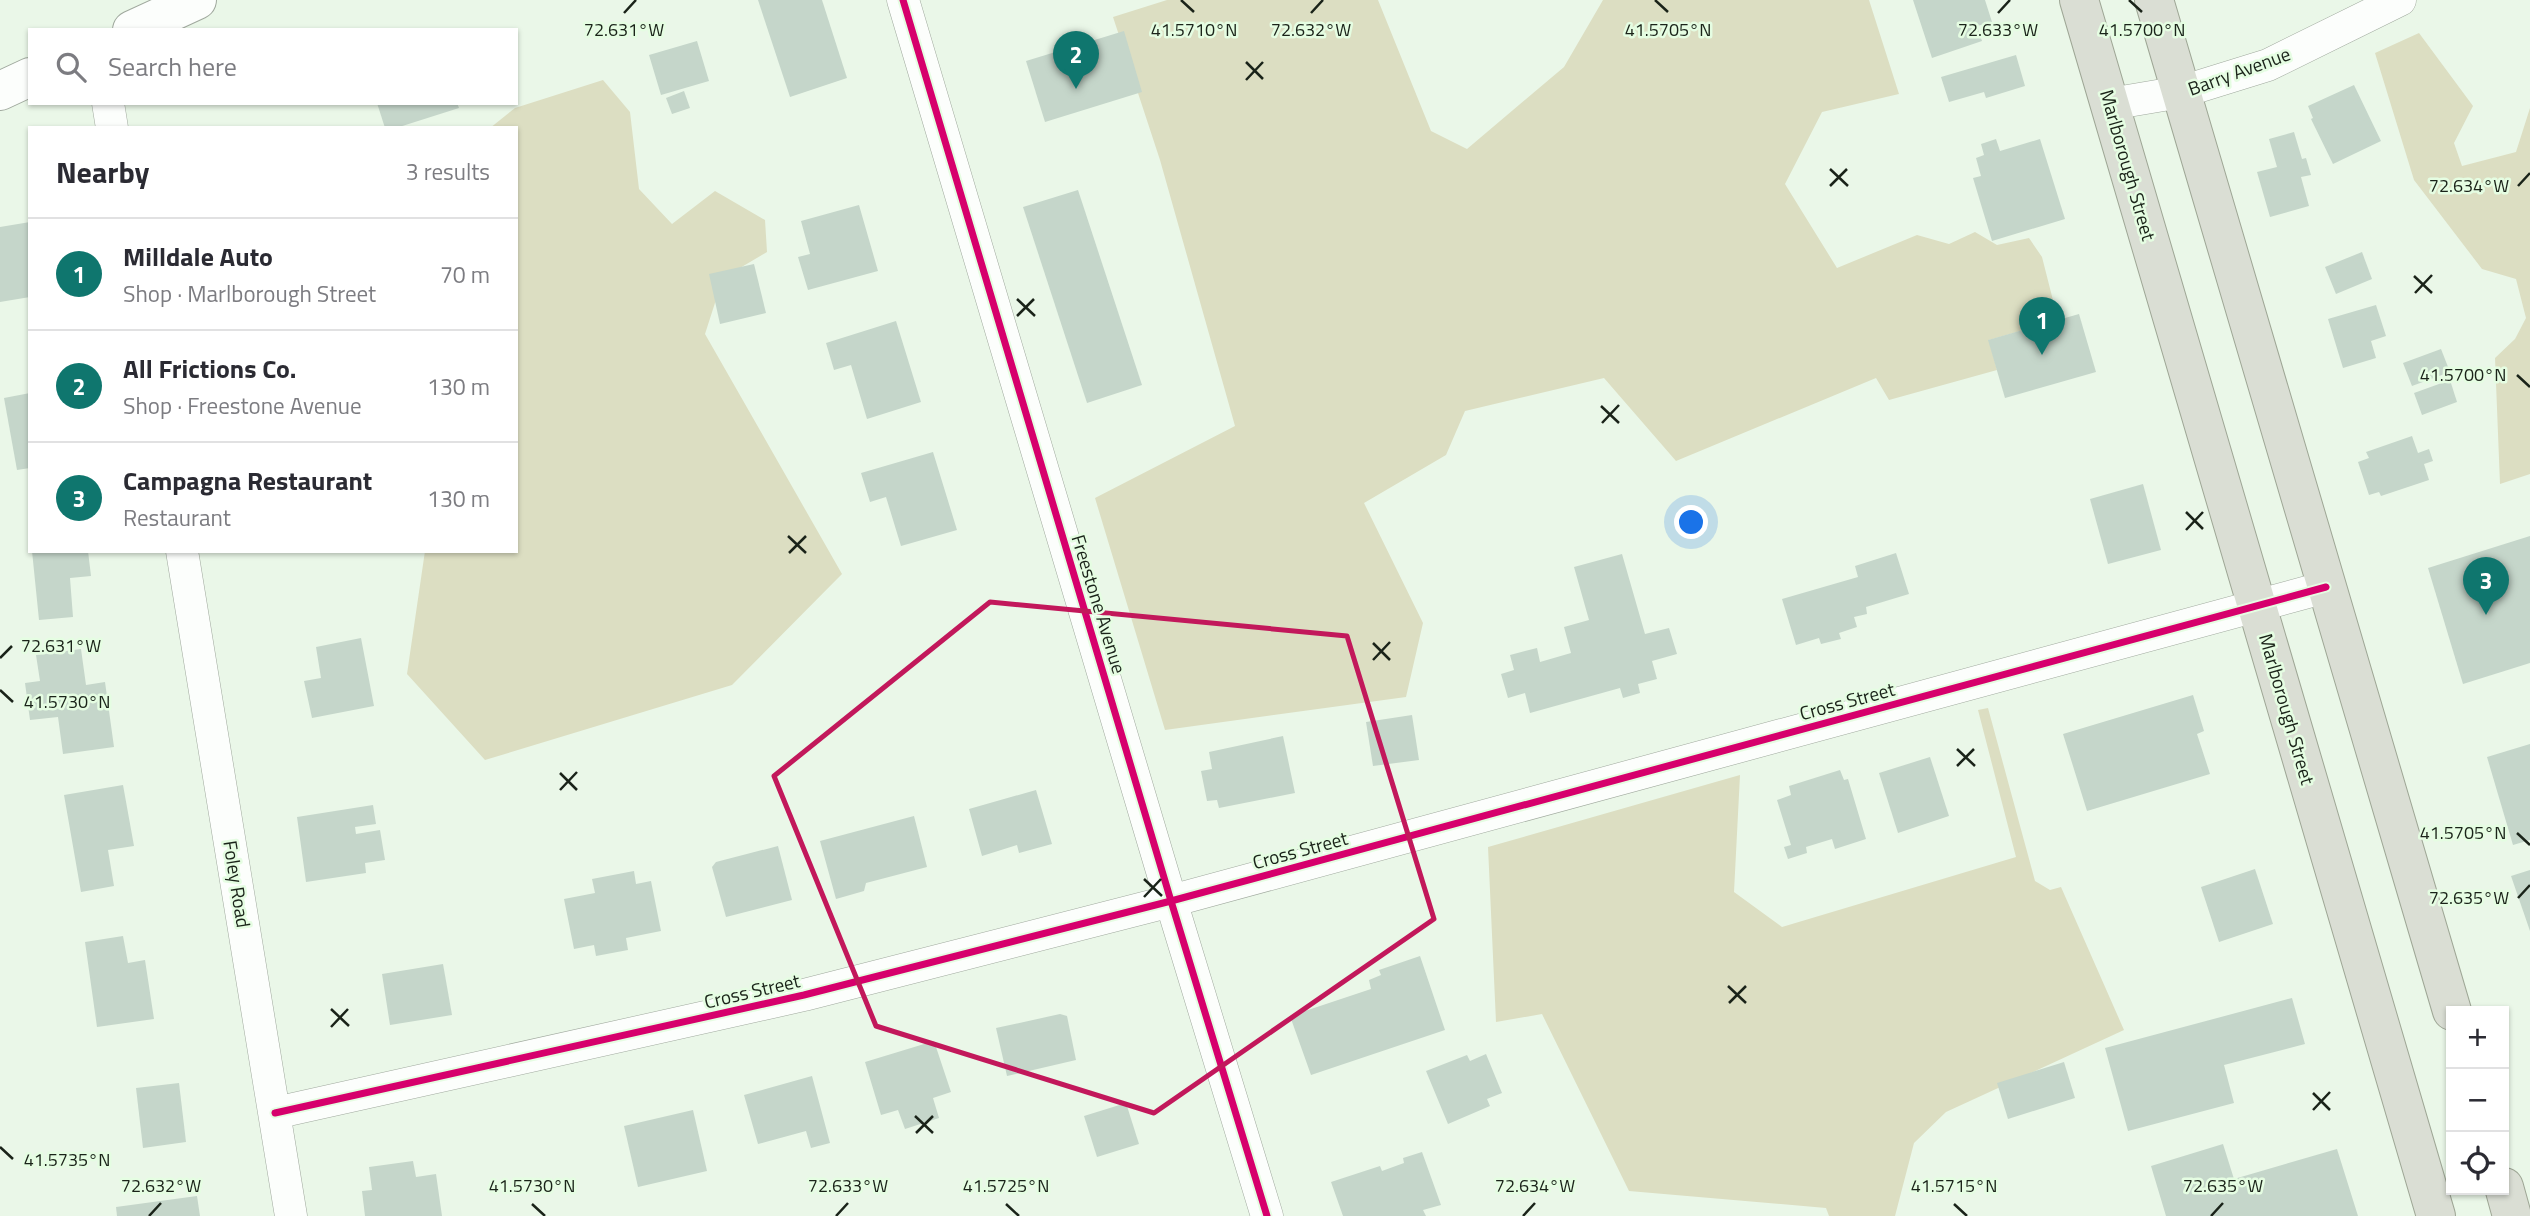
<!DOCTYPE html>
<meta charset="utf-8">
<style>
:root{--surface:#fff;--page:#f7f7f7;--text:#2b2b33;--muted:#7c7c81;--line:#e1e1e2;--accent:#0f766e}
body{margin:0;font-family:"Titillium Web",sans-serif;background:var(--page);color:var(--text)}
.controls{position:absolute;right:21px;bottom:21px;display:grid;overflow:hidden;border-radius:0px;box-shadow:0 2px 5px #0004}
.controls button{width:63px;height:63px;display:grid;place-items:center;padding:0;border:0;border-bottom:2px solid var(--line);background:var(--surface);color:var(--text);font:35px sans-serif}
.you{position:absolute;left:1692px;top:523px;width:24px;height:24px;margin:-18px;border:5px solid #fff;border-radius:50%;background:#1a73e8;box-shadow:0 0 0 10px #1a73e833}
.badge{display:grid;place-items:center;width:46px;height:46px;border-radius:50%;background:var(--accent);color:#fff;font-size:23px;font-weight:700}
.pin{position:absolute;translate:-50% -58px;filter:drop-shadow(0 2px 4px #0008)}
.pin::after{content:'';position:absolute;top:37px;width:24px;height:21px;background:inherit;clip-path:polygon(0 0,100% 0,50% 100%)}
.list{margin:0;padding:0;list-style:none}
h2{display:flex;justify-content:space-between;align-items:center;height:91px;margin:0;padding:0 28px;font-size:30px}
h2 small{font-size:23px;font-weight:400;color:var(--muted)}
.list li{display:grid;grid-template-columns:46px 1fr auto;gap:21px;align-items:center;box-sizing:border-box;height:112px;padding:0 28px;border-top:2px solid var(--line)}
.list b{display:block;font-size:26px;white-space:nowrap}
.list p{margin:0;font-size:23px;white-space:nowrap;color:var(--muted)}
.list em{font-size:23px;font-style:normal;color:var(--muted)}
.icon{flex:none;width:38px;height:38px;fill:none;stroke:currentColor;stroke-width:2;stroke-linecap:round;stroke-linejoin:round}
.map{position:relative;flex:none;width:2530px;height:1216px;overflow:hidden}
.search{position:absolute;background:var(--surface);box-shadow:0 2px 5px #0004;left:28px;top:28px;width:490px;height:77px;display:flex;align-items:center;gap:18px;box-sizing:border-box;padding:0 24px;border-radius:0px;color:var(--muted);font-size:26px}
.panel{position:absolute;background:var(--surface);box-shadow:0 2px 5px #0004;left:28px;top:126px;width:490px;height:427px;border-radius:0px}
.map>svg:first-child{display:block}
.green{fill:#dcdec2}
.building{fill:#c5d6ca}
.lines{fill:none;stroke-linecap:round;stroke-linejoin:round}
.minor-casing{stroke:#a0a99e;stroke-width:33}
.tertiary-casing{stroke:#a0a99e;stroke-width:40}
.trunk-casing{stroke:#9ea695;stroke-width:40}
.minor{stroke:#fcfefc;stroke-width:32}
.tertiary{stroke:#fcfefc;stroke-width:38}
.trunk{stroke:#daded4;stroke-width:38}
.cycleway-casing{stroke:#e5fde2;stroke-width:11}
.cycleway{stroke:#d6006c;stroke-width:7}
.marked{fill:none;stroke:#c2185b;stroke-width:5;stroke-linejoin:round}
.ticks{fill:none;stroke:#1a2319;stroke-width:2.5}
.labels{text-anchor:middle;stroke-width:5;stroke-linejoin:round;paint-order:stroke}
.street-label{font-size:19px;fill:#1a2319;stroke:#e5fde2}
.ticks-label{font-size:18px;text-anchor:middle;fill:#1a2319;stroke:#e5fde2;stroke-width:5;stroke-linejoin:round;paint-order:stroke}
</style>
<div class="map">
<svg width="2530" height="1216" viewBox="0 0 2530 1216">
<rect width="100%" height="100%" fill="#eaf7e8"/>
<g class="green">
<polygon points="1167,0 1378,0 1431,131 1467,149 1564,67 1603,0 1869,0 1899,94 1822,112 1785,184 1837,268 1917,235 1949,244 1975,232 1997,245 2029,238 2042,257 2058,320 1989,340 1997,370 1889,400 1876,378 1676,461 1604,378 1465,411 1446,455 1364,503 1423,623 1406,697 1165,730 1095,498 1235,426 1160,160 1113,17"/>
<polygon points="2419,33 2473,106 2454,143 2462,166 2516,152 2530,108 2530,474 2500,484 2495,358 2515,339 2526,318 2516,279 2482,269 2414,180 2375,53"/>
<polygon points="603,80 630,112 639,189 672,224 715,191 765,220 767,252 723,278 705,334 842,574 732,685 485,760 407,674 425,551 516,551 516,128 490,128 515,108"/>
<polygon points="1988,708 2035,881 2050,890 2061,887 2124,1030 1946,1112 1914,1143 1895,1216 1829,1216 1826,1208 1629,1191 1542,1014 1496,1022 1488,847 1740,775 1734,892 1782,927 2016,857 1978,710"/>
</g>
<g class="building">
<polygon points="758,0 822,0 847,78 790,97"/>
<polygon points="1913,0 1985,0 1992,22 1977,26 1982,41 1932,58"/>
<polygon points="1124,31 1142,92 1045,122 1026,61"/>
<polygon points="697,41 709,81 661,95 649,55"/>
<polygon points="2016,55 2025,86 1986,98 1984,92 1949,102 1941,77"/>
<polygon points="2354,85 2381,141 2333,164 2311,119 2313,118 2308,106"/>
<polygon points="684,91 690,108 672,114 666,98"/>
<polygon points="377,103 457,103 459,108 396,128 385,128"/>
<polygon points="2294,132 2302,159 2306,158 2311,175 2301,177 2309,206 2270,217 2257,172 2277,167 2269,139"/>
<polygon points="1996,139 2000,151 2040,139 2065,219 1992,241 1973,178 1981,176 1976,158 1984,155 1981,144"/>
<polygon points="1078,190 1142,385 1087,403 1023,207"/>
<polygon points="859,205 878,271 808,290 798,257 810,254 801,221"/>
<polygon points="30,222 30,297 0,302 0,227"/>
<polygon points="2362,252 2372,279 2336,294 2325,267"/>
<polygon points="754,264 766,313 720,324 709,274"/>
<polygon points="2376,305 2386,336 2371,341 2376,358 2343,368 2328,319"/>
<polygon points="2079,314 2096,372 2005,398 1988,340"/>
<polygon points="896,321 921,402 867,419 851,365 834,370 826,343"/>
<polygon points="2441,349 2450,372 2412,386 2403,363"/>
<polygon points="2450,380 2457,402 2422,415 2414,393"/>
<polygon points="30,393 30,468 17,470 4,398"/>
<polygon points="2412,436 2418,453 2429,449 2433,461 2424,464 2429,480 2381,496 2379,492 2369,495 2358,462 2369,458 2366,452"/>
<polygon points="933,452 957,530 901,546 886,497 870,502 861,473"/>
<polygon points="2143,484 2161,550 2108,564 2090,499"/>
<polygon points="2530,536 2530,663 2463,684 2428,568"/>
<polygon points="32,551 88,551 91,576 70,578 73,617 39,620"/>
<polygon points="1896,553 1909,594 1866,607 1867,614 1854,617 1857,627 1839,633 1841,639 1821,644 1819,638 1796,645 1782,599 1858,577 1855,566"/>
<polygon points="1622,554 1645,634 1669,628 1677,654 1652,661 1657,679 1638,684 1640,693 1623,698 1620,688 1530,713 1525,693 1508,698 1501,674 1514,670 1510,655 1537,648 1540,662 1571,653 1564,627 1589,620 1574,567"/>
<polygon points="361,638 374,706 312,718 304,681 321,678 316,647"/>
<polygon points="81,649 86,685 105,682 114,747 63,754 58,717 30,720 25,683 40,681 36,655"/>
<polygon points="2193,695 2204,731 2197,734 2210,774 2087,811 2063,734"/>
<polygon points="1412,715 1419,760 1373,766 1366,722"/>
<polygon points="1283,736 1295,793 1219,808 1217,800 1207,801 1201,771 1212,769 1209,752"/>
<polygon points="2530,744 2530,840 2513,845 2487,757"/>
<polygon points="1930,757 1949,816 1898,833 1879,773"/>
<polygon points="1840,770 1844,780 1848,779 1866,839 1835,849 1832,839 1806,847 1807,853 1788,859 1784,847 1791,845 1777,800 1791,795 1789,786"/>
<polygon points="123,785 134,846 108,850 114,886 81,892 64,795"/>
<polygon points="1036,790 1052,844 1019,853 1017,845 982,856 969,809"/>
<polygon points="373,805 376,824 355,827 356,834 380,830 385,860 365,863 366,873 306,882 297,817"/>
<polygon points="914,816 927,867 866,883 864,891 836,899 820,841"/>
<polygon points="778,846 792,900 726,917 712,867 716,862"/>
<polygon points="2255,869 2273,924 2219,942 2201,887"/>
<polygon points="2530,870 2530,931 2511,876"/>
<polygon points="634,871 636,884 651,881 661,931 626,938 628,950 596,956 594,945 574,949 564,899 595,893 592,879"/>
<polygon points="123,936 128,963 145,960 154,1019 97,1027 85,942"/>
<polygon points="1420,956 1445,1030 1311,1075 1290,1016 1371,989 1369,980 1381,975 1379,970"/>
<polygon points="443,964 452,1015 390,1025 382,974"/>
<polygon points="2292,998 2305,1044 2224,1065 2234,1103 2128,1131 2105,1048"/>
<polygon points="1060,1014 1067,1016 1076,1060 1007,1076 996,1028"/>
<polygon points="934,1041 951,1092 933,1098 939,1118 905,1129 898,1110 881,1115 865,1062"/>
<polygon points="1486,1054 1502,1093 1487,1099 1490,1106 1448,1124 1426,1071 1467,1055 1470,1061"/>
<polygon points="2064,1062 2075,1098 2008,1119 1997,1083"/>
<polygon points="812,1076 830,1143 811,1148 806,1131 758,1144 744,1095"/>
<polygon points="179,1083 186,1142 143,1148 136,1088"/>
<polygon points="1126,1103 1139,1144 1097,1157 1084,1116"/>
<polygon points="693,1110 707,1171 638,1187 624,1126"/>
<polygon points="2223,1144 2234,1179 2337,1149 2358,1216 2166,1216 2151,1166"/>
<polygon points="1422,1152 1441,1205 1423,1210 1426,1216 1343,1216 1331,1182 1380,1166 1382,1171 1404,1163 1403,1158"/>
<polygon points="413,1161 416,1177 436,1174 442,1216 365,1216 362,1191 372,1190 369,1167"/>
<polygon points="197,1196 200,1216 117,1216 116,1207"/>
</g>
<g class="lines">
<defs>
<g id="minor">
<polyline points="903,0 1171,901 1267,1216"/>
<polyline points="108,103 112,128"/>
<polyline points="2110,104 2181,92 2268,65 2400,0"/>
<polyline points="182,551 291,1216"/>
<polyline points="275,1113 804,995 1171,901 2326,587"/>
</g>
<g id="tertiary">
<polyline points="132,30 197,0"/>
<polyline points="0,91 30,77"/>
</g>
<g id="trunk">
<polyline points="2079,0 2436,1216"/>
<polyline points="2154,0 2452,1011"/>
<polyline points="2504,1187 2512,1216"/>
</g>
</defs>
<use href="#minor" class="minor-casing"/>
<use href="#tertiary" class="tertiary-casing"/>
<use href="#trunk" class="trunk-casing"/>
<use href="#minor" class="minor"/>
<use href="#tertiary" class="tertiary"/>
<use href="#trunk" class="trunk"/>
<defs>
<g id="cycleway">
<polyline points="903,0 1171,901 1267,1216"/>
<polyline points="275,1113 804,995 1171,901 2326,587"/>
</g>
</defs>
<use href="#cycleway" class="cycleway-casing"/>
<use href="#cycleway" class="cycleway"/>
</g>
<path class="marked" d="M 990,602 L 1347,636 L 1434,919 L 1154,1113 L 876,1026 L 774,776 Z"/>
<path class="ticks" d="M 1181,0 L 1194,12M 1655,0 L 1668,12M 2129,0 L 2142,12M 624,13 L 636,0M 1311,13 L 1323,0M 1998,13 L 2010,0M 1246,62 L 1263,79M 1246,80 L 1263,62M 1830,169 L 1848,186M 1830,186 L 1847,169M 2518,186 L 2530,173M 2414,276 L 2432,293M 2415,293 L 2432,275M 1017,299 L 1035,316M 1017,316 L 1034,299M 2517,375 L 2530,387M 1601,406 L 1619,423M 1602,423 L 1619,405M 2186,512 L 2203,529M 2186,530 L 2203,512M 788,536 L 806,553M 789,553 L 806,536M 1373,643 L 1390,660M 0,658 L 12,646M 1373,660 L 1390,642M 0,690 L 13,702M 1957,749 L 1975,766M 1957,766 L 1974,749M 560,773 L 577,790M 560,790 L 577,772M 2517,833 L 2530,845M 1144,879 L 1162,896M 1144,897 L 1161,879M 2518,898 L 2530,885M 1728,986 L 1746,1003M 1729,1003 L 1746,986M 331,1009 L 349,1026M 331,1027 L 348,1009M 2313,1093 L 2330,1110M 2313,1110 L 2330,1092M 915,1116 L 933,1133M 916,1133 L 933,1116M 0,1147 L 13,1159M 532,1204 L 545,1216M 1006,1204 L 1019,1216M 1954,1204 L 1967,1216M 149,1216 L 161,1203M 836,1216 L 848,1203M 1523,1216 L 1535,1203M 2211,1216 L 2223,1203"/>
<g class="labels">
<g class="street-label">
<text transform="translate(2239 71) rotate(-20)" y="7">Barry Avenue</text>
<text transform="translate(2128 165) rotate(74)" y="7">Marlborough Street</text>
<text transform="translate(1099 604) rotate(73)" y="7">Freestone Avenue</text>
<text transform="translate(1847 701) rotate(-15)" y="7">Cross Street</text>
<text transform="translate(2287 709) rotate(74)" y="7">Marlborough Street</text>
<text transform="translate(1300 850) rotate(-15)" y="7">Cross Street</text>
<text transform="translate(237 884) rotate(81)" y="7">Foley Road</text>
<text transform="translate(752 991) rotate(-13)" y="7">Cross Street</text>
</g>
</g>
<g class="ticks-label">
<text x="1194" y="36">41.5710°N</text>
<text x="1668" y="36">41.5705°N</text>
<text x="2142" y="36">41.5700°N</text>
<text x="624" y="36">72.631°W</text>
<text x="1311" y="36">72.632°W</text>
<text x="1998" y="36">72.633°W</text>
<text x="2469" y="192">72.634°W</text>
<text x="2463" y="381">41.5700°N</text>
<text x="61" y="652">72.631°W</text>
<text x="67" y="708">41.5730°N</text>
<text x="2463" y="839">41.5705°N</text>
<text x="2469" y="904">72.635°W</text>
<text x="67" y="1166">41.5735°N</text>
<text x="161" y="1192">72.632°W</text>
<text x="848" y="1192">72.633°W</text>
<text x="1535" y="1192">72.634°W</text>
<text x="2223" y="1192">72.635°W</text>
<text x="532" y="1192">41.5730°N</text>
<text x="1006" y="1192">41.5725°N</text>
<text x="1954" y="1192">41.5715°N</text>
</g>
</svg>
<div class="controls">
<button>+</button>
<button>−</button>
<button><svg class="icon" aria-label="locate" viewBox="0 0 24 24"><circle cx="12" cy="12" r="6"/><path d="M12 2v4M12 18v4M2 12h4M18 12h4"/></svg></button>
</div>
<div class="you"></div>
<div class="pin badge" style="left:2042px;top:355px">1</div>
<div class="pin badge" style="left:1076px;top:89px">2</div>
<div class="pin badge" style="left:2486px;top:615px">3</div>
<div class="search"><svg class="icon" aria-label="search" viewBox="0 0 24 24"><circle cx="10" cy="10" r="6"/><path d="M15 15l6 6"/></svg>Search here</div>
<section class="panel">
<h2>Nearby<small>3 results</small></h2>
<ul class="list">
<li><span class="badge">1</span><div><b>Milldale Auto</b><p>Shop · Marlborough Street</p></div><em>70 m</em></li>
<li><span class="badge">2</span><div><b>All Frictions Co.</b><p>Shop · Freestone Avenue</p></div><em>130 m</em></li>
<li><span class="badge">3</span><div><b>Campagna Restaurant</b><p>Restaurant</p></div><em>130 m</em></li>
</ul>
</section>
</div>
